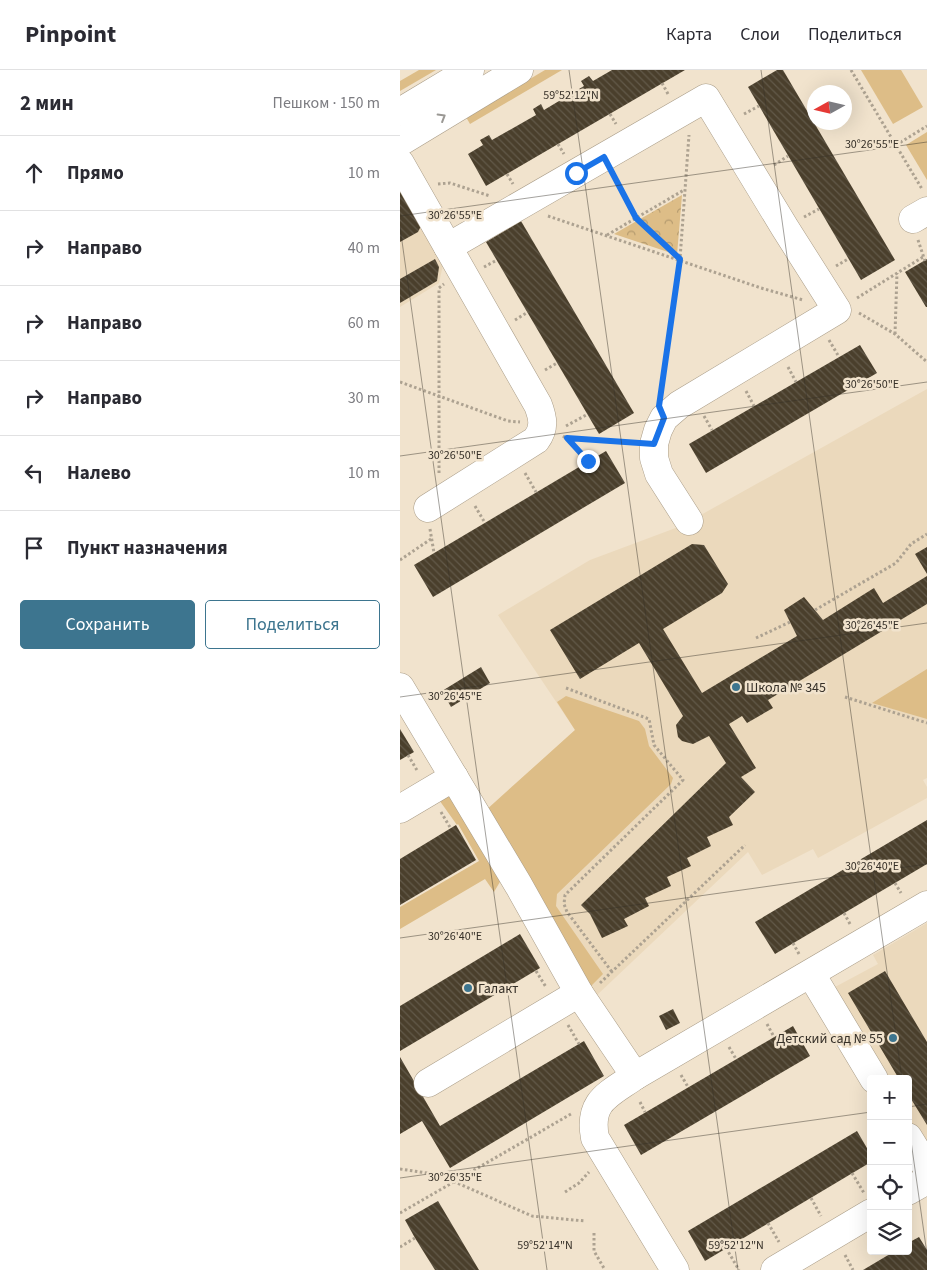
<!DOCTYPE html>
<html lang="ru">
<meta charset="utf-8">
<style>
:root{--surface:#fff;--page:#f2f2f3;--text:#2b2b33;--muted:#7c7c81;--line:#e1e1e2;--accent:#3d758f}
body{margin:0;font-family:"Source Sans 3",sans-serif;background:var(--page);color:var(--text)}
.controls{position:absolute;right:15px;bottom:15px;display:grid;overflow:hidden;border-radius:5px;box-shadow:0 5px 20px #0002}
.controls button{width:45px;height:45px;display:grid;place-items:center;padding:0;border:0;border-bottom:1px solid var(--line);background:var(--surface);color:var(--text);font:25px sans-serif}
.compass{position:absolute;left:407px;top:15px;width:45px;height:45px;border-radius:50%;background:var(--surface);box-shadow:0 5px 20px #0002;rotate:262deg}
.stop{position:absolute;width:15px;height:15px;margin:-11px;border:4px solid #1a73e8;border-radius:50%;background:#fff}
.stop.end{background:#1a73e8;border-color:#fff;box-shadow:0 1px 5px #0008}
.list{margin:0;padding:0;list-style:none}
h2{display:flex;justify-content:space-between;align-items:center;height:65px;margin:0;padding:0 20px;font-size:21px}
h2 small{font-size:16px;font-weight:400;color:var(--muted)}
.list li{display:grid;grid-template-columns:32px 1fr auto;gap:15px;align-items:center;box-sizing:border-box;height:75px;padding:0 20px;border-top:1px solid var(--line)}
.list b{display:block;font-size:19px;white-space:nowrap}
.list em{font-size:16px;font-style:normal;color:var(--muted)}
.actions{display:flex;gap:10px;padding:15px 20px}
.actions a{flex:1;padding:11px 0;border:1px solid var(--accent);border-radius:5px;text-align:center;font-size:18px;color:var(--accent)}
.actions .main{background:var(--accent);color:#fff}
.icon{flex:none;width:28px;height:28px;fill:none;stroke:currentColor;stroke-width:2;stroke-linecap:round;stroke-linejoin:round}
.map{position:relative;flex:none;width:527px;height:1200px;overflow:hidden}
header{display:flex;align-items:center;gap:30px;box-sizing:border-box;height:70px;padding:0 25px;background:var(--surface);border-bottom:1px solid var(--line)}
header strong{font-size:24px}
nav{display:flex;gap:28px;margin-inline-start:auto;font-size:18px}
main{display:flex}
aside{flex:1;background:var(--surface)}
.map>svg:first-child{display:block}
.built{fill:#ebd9bc}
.grass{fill:#ddbd87}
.park{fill:url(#park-crowns)}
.building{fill:url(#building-back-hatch)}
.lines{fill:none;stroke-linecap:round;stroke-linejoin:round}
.minor-casing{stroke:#aa9d88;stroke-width:29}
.major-casing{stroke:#aa9d88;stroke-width:29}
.path{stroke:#ada291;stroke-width:3;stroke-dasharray:2.5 2.5;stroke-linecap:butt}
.minor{stroke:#fff;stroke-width:28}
.major{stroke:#fff;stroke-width:28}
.oneway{stroke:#9a9894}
.route{stroke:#1a73e8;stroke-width:6}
.ticks{fill:none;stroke:#363028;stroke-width:1;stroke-opacity:0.45}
.poi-dot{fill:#3d758f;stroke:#f1e3cd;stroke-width:2}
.labels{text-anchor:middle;stroke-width:5;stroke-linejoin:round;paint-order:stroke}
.poi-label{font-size:14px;fill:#363028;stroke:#f1e3cd;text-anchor:start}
.ticks-label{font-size:12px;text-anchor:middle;fill:#363028;stroke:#f1e3cd;stroke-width:5;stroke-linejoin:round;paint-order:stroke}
</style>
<header>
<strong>Pinpoint</strong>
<nav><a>Карта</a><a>Слои</a><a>Поделиться</a></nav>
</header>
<main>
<aside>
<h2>2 мин<small>Пешком · 150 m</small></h2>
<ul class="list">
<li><svg class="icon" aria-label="ahead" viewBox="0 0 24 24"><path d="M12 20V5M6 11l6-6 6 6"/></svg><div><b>Прямо</b></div><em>10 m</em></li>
<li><svg class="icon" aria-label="right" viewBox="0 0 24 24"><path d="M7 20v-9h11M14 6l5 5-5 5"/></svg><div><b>Направо</b></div><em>40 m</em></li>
<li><svg class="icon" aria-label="right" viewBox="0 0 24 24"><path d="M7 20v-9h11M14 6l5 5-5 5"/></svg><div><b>Направо</b></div><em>60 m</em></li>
<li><svg class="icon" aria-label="right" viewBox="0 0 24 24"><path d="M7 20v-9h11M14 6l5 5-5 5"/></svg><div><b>Направо</b></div><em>30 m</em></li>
<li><svg class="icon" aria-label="left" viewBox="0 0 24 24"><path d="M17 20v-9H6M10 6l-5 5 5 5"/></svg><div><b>Налево</b></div><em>10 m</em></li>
<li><svg class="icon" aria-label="arrive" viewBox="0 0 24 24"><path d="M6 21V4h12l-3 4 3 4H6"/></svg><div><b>Пункт назначения</b></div></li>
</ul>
<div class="actions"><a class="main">Сохранить</a><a>Поделиться</a></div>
</aside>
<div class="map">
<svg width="527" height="1200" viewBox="0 0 527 1200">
<defs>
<pattern id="park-crowns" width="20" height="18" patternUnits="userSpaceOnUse" patternTransform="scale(1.25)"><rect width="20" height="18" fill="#ddbd87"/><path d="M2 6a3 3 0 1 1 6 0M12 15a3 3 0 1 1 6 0" fill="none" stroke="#b49a6e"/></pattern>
<pattern id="building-back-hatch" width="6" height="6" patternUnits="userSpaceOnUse" patternTransform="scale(1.25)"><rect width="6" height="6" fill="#4a3f2c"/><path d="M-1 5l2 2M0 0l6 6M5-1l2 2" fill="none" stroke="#625949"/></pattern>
</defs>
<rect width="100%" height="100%" fill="#f1e3cd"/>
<g class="built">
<polygon points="0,102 46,181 39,213 0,237"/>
<polygon points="527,319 527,708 523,710 527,717 527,728 418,788 413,779 362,805 348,782 196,926 84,742 175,660 98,545 190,490 281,456"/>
<polygon points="527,853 527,1082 508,1051 508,1009 483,1009 435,917 478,894 473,885"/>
</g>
<g class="grass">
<polygon points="19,0 36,0 0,21 0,11"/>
<polygon points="145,0 162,0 70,54 66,47"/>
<polygon points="461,0 501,0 523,37 493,54"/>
<polygon points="527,62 527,110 506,75"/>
<polygon points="527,599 527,649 472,633"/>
<polygon points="166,626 239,651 245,659 249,676 273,708 271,714 157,824 156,836 203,904 190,917 84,742 175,660 157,632"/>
<polygon points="47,724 52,726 104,805 94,822 85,809 0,859 0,837 79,791 58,754 57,755 37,727"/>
</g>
<polygon class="park" points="282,125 277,185 214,164"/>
<g class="building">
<polygon points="212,0 285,0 86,116 68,84 83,75 80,70 89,65 92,70 136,45 133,39 141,34 144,40 184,16 181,11 189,6 193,11"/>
<polygon points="377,0 383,0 495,190 461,210 348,17"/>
<polygon points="0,114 22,150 20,158 18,162 0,172"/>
<polygon points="121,151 234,343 199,364 86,172"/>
<polygon points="35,189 39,197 37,211 0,233 0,209"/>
<polygon points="527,189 527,237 526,237 505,202"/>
<polygon points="460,275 477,303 306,403 289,374"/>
<polygon points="206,381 225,413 33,527 14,495"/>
<polygon points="292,474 304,475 328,514 322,523 263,559 302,623 397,566 384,540 404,527 423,550 474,518 483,533 527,506 527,534 368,630 373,638 347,653 342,646 329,654 356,698 341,707 355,722 329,747 333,755 307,767 311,776 287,788 291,796 267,807 271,816 245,828 249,836 224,849 228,856 202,868 190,844 181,835 326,693 309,666 293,674 282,671 278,667 276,655 283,646 239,573 180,609 150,560"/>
<polygon points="527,477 527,504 515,484"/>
<polygon points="81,597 90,613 51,637 42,621"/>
<polygon points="0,659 14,682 0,690"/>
<polygon points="527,750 527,794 375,884 355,852"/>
<polygon points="56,755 76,790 0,835 0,789"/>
<polygon points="120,864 140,898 0,981 0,936"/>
<polygon points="485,901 527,972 527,1055 508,1024 508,1009 499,1009 448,923"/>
<polygon points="273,939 280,953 266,960 259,946"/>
<polygon points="393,956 410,986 241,1085 224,1055"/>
<polygon points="184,971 204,1006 50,1098 22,1051 0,1064 0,987 40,1056"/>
<polygon points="457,1061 471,1085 471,1092 305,1191 288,1161"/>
<polygon points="38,1131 79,1200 35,1200 15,1168 5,1150"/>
<polygon points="519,1167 527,1180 527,1200 463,1200 495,1181 508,1181 508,1173"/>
</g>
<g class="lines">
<defs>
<g id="minor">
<path d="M 0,93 L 138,335 C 143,348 145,358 136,370 L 28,438"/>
<polyline points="513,149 527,141"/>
<polyline points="48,177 306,28 385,158 437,240 279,335 264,348 258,360 254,374 254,388 259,404 289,451"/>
<polyline points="0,617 119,816 179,923 235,1006"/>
<polyline points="0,739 54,707"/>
<polyline points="411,904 474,1009"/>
<polyline points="28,1013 179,923"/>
<polyline points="508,1067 527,1098"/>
<polyline points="508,1121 527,1110"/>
<path d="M 275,1200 L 195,1068 C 188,1031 208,1025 235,1006 L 527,835"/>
<polyline points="375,1200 471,1143"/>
</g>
<g id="major">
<polyline points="0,42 70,0"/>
<polyline points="0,72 119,0"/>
</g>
</defs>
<use href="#minor" class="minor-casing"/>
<use href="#major" class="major-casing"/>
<g class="path">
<polyline points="451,0 522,119"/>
<polyline points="262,13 268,24"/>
<polyline points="210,44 216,54"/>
<polyline points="344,44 359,36"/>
<polyline points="158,74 164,84"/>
<polyline points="496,75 527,56"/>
<polyline points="374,95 388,86"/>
<polyline points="107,104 113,114"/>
<polyline points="214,107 236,148 277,187"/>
<polyline points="38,114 50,113 90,126"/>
<polyline points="148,146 361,218 403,230"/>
<polyline points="404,147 419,139"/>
<polyline points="207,165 284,120"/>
<polyline points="518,170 525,191"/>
<polyline points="436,196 448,189"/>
<polyline points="84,197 97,190"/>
<polyline points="457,228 523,187"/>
<polyline points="459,243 495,264 527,292"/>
<polyline points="115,250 128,242"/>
<polyline points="495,264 497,203"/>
<polyline points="429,270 439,287"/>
<polyline points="388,297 396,312"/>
<polyline points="145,300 157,293"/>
<polyline points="0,312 108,351 120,352"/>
<polyline points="261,320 280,189 289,65"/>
<polyline points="346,321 354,336"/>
<polyline points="304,346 312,360"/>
<polyline points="166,356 188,344"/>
<polyline points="163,366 167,369 231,372"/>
<polyline points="168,369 188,391"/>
<polyline points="39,403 39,218 44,214"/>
<polyline points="125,403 136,422"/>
<polyline points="75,436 85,453"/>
<polyline points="30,459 34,483"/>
<polyline points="0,490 31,469"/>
<polyline points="415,540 496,493 511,474 527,464"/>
<polyline points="356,568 390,552"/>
<polyline points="166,618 249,649 254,675 283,710 165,825 164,834 167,842 212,902"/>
<polyline points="445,627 527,653"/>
<polyline points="8,685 18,702"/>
<polyline points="41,742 51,759"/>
<polyline points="495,813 501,823"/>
<polyline points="444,843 450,854"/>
<polyline points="393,873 399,884"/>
<polyline points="136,901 146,917"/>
<polyline points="200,913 345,775"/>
<polyline points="367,954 374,967"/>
<polyline points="168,955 179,974"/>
<polyline points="329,977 336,989"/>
<polyline points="281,1005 288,1017"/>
<polyline points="240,1032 245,1042"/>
<polyline points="0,1099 27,1103 55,1112 132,1146 185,1151"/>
<polyline points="452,1103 464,1123"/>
<polyline points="165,1122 179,1113 189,1102"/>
<polyline points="411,1128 421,1146"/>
<polyline points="0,1143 171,1044"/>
<polyline points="368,1153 379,1172"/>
<polyline points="194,1163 194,1181 205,1200"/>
<polyline points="0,1177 15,1168"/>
<polyline points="326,1178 339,1200"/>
<polyline points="445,1185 453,1200"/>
</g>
<use href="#minor" class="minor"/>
<use href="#major" class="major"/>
</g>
<defs><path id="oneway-chevron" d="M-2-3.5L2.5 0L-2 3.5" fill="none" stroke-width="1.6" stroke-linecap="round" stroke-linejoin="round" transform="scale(1.25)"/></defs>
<use class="oneway" href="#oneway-chevron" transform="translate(42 47) rotate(-31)"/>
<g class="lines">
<polyline class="route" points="176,103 204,87 236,148 280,189 259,336 264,348 254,374 167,368 188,391"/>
</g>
<path class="ticks" d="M 169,0 L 338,1200M 361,0 L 502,1009M 0,146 L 527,72M 0,157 L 147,1200M 0,386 L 527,312M 0,627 L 527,553M 0,868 L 527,794M 508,1037 L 527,1034M 508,1050 L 527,1184M 0,1108 L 471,1042"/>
<g class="poi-dot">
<circle cx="336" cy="617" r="5"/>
<circle cx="68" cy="918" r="5"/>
<circle cx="493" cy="968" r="5"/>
</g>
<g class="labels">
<g class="poi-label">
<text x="346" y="622">Школа № 345</text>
<text x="78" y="923">Галакт</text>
<text x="483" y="973" text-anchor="end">Детский сад № 55</text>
</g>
</g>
<g class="ticks-label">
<text x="171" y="29">59°52'12"N</text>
<text x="472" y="78">30°26'55"E</text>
<text x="55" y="149">30°26'55"E</text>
<text x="472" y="318">30°26'50"E</text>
<text x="55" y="389">30°26'50"E</text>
<text x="472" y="559">30°26'45"E</text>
<text x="55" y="630">30°26'45"E</text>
<text x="472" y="800">30°26'40"E</text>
<text x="55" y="870">30°26'40"E</text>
<text x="55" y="1111">30°26'35"E</text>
<text x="145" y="1179">59°52'14"N</text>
<text x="336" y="1179">59°52'12"N</text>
</g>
</svg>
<div class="controls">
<button>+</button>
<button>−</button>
<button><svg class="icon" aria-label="locate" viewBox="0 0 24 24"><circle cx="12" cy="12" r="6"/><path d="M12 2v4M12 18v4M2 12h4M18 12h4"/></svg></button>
<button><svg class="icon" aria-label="layers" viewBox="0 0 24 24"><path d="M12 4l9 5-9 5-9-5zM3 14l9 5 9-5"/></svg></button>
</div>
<svg class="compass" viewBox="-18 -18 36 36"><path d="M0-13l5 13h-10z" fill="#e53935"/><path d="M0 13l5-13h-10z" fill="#7c7c81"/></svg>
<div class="stop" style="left:176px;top:103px"></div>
<div class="stop end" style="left:188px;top:391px"></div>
</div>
</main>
